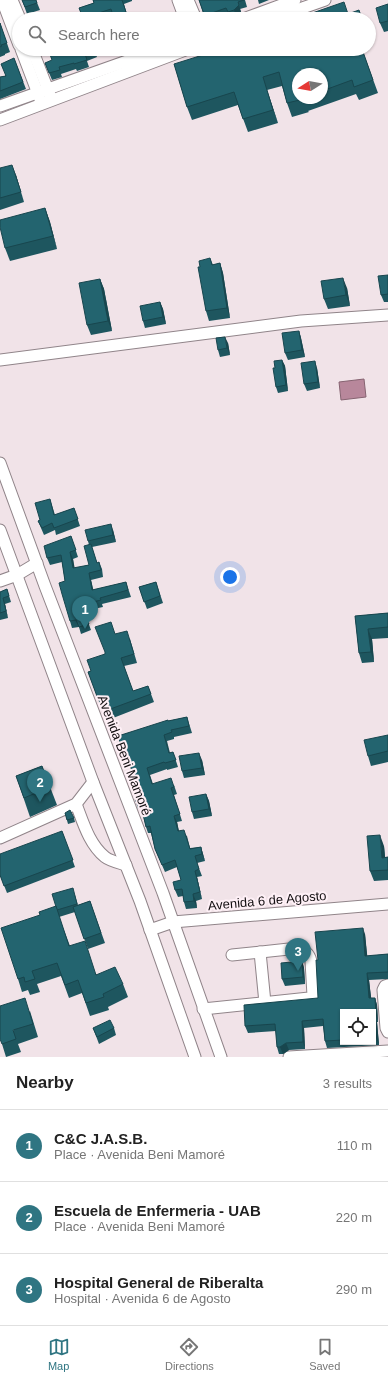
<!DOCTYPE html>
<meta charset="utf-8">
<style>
:root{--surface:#fff;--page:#f2f2f2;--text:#222;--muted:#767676;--line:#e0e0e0;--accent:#2f7582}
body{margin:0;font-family:Helvetica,sans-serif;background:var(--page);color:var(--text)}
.controls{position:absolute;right:12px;bottom:12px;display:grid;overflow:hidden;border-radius:0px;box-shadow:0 1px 3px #0004}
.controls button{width:36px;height:36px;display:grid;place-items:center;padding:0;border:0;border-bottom:1px solid var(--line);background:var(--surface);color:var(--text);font:20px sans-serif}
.compass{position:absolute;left:292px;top:68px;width:36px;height:36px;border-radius:50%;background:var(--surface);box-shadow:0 1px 3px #0004;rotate:259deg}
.you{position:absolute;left:230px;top:577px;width:14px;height:14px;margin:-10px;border:3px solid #fff;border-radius:50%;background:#1a73e8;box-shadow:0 0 0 6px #1a73e833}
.badge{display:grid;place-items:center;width:26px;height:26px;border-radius:50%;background:var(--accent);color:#fff;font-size:13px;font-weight:700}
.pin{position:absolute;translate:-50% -33px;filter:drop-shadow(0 1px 2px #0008)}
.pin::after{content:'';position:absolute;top:21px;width:14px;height:12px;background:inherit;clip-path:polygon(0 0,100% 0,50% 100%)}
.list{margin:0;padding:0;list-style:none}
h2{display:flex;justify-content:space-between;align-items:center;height:52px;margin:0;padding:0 16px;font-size:17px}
h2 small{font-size:13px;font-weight:400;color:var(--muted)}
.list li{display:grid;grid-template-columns:26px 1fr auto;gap:12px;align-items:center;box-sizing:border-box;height:72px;padding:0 16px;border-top:1px solid var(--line)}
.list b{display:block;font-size:15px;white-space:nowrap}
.list p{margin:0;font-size:13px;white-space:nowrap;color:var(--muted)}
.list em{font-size:13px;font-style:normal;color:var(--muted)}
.icon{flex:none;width:22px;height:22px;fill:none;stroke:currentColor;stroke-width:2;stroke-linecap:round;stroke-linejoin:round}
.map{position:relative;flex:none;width:388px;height:1057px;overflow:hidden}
.search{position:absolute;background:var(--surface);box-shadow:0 1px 3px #0004;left:12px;right:12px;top:12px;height:44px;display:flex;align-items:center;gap:10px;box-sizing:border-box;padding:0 14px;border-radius:22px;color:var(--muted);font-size:15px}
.sheet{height:268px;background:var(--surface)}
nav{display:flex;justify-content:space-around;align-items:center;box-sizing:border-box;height:56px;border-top:1px solid var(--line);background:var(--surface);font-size:11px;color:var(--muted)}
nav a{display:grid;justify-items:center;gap:2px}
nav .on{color:var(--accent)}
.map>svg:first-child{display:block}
.water{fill:#b8879b;stroke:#866371}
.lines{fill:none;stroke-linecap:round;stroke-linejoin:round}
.minor-casing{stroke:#908489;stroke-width:13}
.minor{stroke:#fff;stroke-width:11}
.wall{fill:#1e565f;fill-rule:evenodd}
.shaded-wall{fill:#18464e}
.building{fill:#23646f;stroke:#18464e}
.labels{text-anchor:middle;stroke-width:4;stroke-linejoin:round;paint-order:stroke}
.street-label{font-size:13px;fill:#120e10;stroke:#fef0f6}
</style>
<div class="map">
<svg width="388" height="1057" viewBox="0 0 388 1057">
<rect width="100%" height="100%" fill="#f1e3e8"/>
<polygon class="water" points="364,379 366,397 341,400 339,382"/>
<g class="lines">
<defs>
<g id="minor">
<polyline points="2,0 19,45"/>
<polyline points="12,0 20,19"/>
<polyline points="178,0 185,19"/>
<polyline points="188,0 196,19"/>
<polyline points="243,19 295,0"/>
<polyline points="271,19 325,0"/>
<polyline points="21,49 40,99"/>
<polyline points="32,49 50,95"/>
<polyline points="0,106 161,49"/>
<polyline points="0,120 188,49"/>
<polyline points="0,360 301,321 388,315"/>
<polyline points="0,463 45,586 163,893 221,1057"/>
<polyline points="0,530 93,782 140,901 195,1057"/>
<polyline points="0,581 17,575 37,563"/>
<path d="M 76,804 C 83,822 89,844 105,857 C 110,861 119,863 126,865"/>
<polyline points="0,838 76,804 93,782"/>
<polyline points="150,930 173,922 388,904"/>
<polyline points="260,952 265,1003"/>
<polyline points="388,985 385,986 383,990 386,1028 388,1032"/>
<path d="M 203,1009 L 309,998 L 313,996 L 311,961 C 309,953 305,951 298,948 L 232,955"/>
<polyline points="289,1057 388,1051"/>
</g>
</defs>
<use href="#minor" class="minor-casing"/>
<use href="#minor" class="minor"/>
</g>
<g class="wall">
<polygon points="22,0 36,0 40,10 27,14"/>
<polygon points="93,0 132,0 132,1 124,4 128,18 126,19 114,19 113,15 102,19 83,19 79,8 94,3"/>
<polygon points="199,0 245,0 247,7 240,9 241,12 236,17 231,19 230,19 229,15 217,19 205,19"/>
<polygon points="258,0 269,0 259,4"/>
<polygon points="388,4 388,31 384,32 380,23"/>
<polygon points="0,23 10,52 5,54 5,55 0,57"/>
<polygon points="369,37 371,44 369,45"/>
<polygon points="94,49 97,57 87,61 89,67 77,71 76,69 61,74 62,77 52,80 45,63"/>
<polygon points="99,49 113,49 100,53"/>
<polygon points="116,49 129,49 117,53"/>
<path d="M 362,49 L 378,93 L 359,100 L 356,94 L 308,111 L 309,112 L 292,117 L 287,103 L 282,86 L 267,90 L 278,123 L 248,132 L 238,105 L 192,120 L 187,107 L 174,64 ZM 322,74 L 322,98 L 298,98 Z"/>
<polygon points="14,58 26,89 0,99 0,77 5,76"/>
<polygon points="0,168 16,175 24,202 0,210"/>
<polygon points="45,208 50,222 57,249 10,261 5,248"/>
<polygon points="210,258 213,265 220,263 223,273 230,318 209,321 206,311 200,267"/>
<polygon points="388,275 388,302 384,302 381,295"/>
<polygon points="100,279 104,289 112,331 91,335 87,325"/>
<polygon points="347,288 350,306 328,309 324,299"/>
<polygon points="160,302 163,309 166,324 145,328 143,321"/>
<polygon points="299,331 301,338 305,357 288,360 285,353"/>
<polygon points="228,343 230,355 220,357 218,350"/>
<polygon points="282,360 285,366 288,391 278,393 276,387 275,368"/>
<polygon points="317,368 320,388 307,391 304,384"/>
<polygon points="50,499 55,515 74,508 80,526 56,535 55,530 44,535 38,521 40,520"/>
<polygon points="113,530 116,542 92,547 97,563 99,562 102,569 103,577 91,580 93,590 126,582 131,597 102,604 103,607 84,611 91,630 81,634 79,627 72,628 70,621 65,581 62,562 50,565 47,558 71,536 78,557 73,559 74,568 89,565 89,545 88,541"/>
<polygon points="156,582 163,603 147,609 139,587"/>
<polygon points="7,589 11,602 5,604 8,618 0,620 0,592"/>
<polygon points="388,613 388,638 372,639 374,662 362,663 359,653 355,616"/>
<polygon points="115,634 130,639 137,663 124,666 133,691 148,686 154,702 108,720 103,707 101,707 88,672 91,671 105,654"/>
<polygon points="187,717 192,733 174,737 174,739 167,741 170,753 173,752 178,767 167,770 167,769 150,775 153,784 174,785 177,794 174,795 182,821 177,822 179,831 187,836 190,848 201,847 205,861 197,863 202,876 197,877 202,899 196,901 197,908 186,909 184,902 183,896 178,897 175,890 181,880 177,867 165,872 155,849 151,833 148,833 146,827 141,808 138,809 136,802 133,775 127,754 125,755 118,736 168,721"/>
<polygon points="388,735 388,762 371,766 368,756"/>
<polygon points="202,760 205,775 184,778 182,771"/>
<polygon points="42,766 57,805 30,817 16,776"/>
<polygon points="206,794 209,801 212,816 194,819 192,812"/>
<polygon points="65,813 74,818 75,822 68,824"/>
<polygon points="62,831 75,867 7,893 0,875"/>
<polygon points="384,846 385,857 388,857 388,880 374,881 370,871"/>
<polygon points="75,895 78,905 90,901 105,943 88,949 75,912 59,917 70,946 97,975 123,984 128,997 108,1007 109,1010 90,1016 82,993 69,998 61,976 37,984 40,992 30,995 28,990 22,992 18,979 40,915"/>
<path d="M 365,934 L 367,956 L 388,954 L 388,979 L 369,980 L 371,998 L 375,998 L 377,1005 L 378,1022 L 377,1022 L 379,1045 L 327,1048 L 325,1041 L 323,1026 L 304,1028 L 305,1049 L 289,1050 L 283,1054 L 279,1054 L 277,1047 L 276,1031 L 248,1033 L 245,1026 L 318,998 L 318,960 ZM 343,1012 L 373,1012 L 373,1042 L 343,1042 Z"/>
<polygon points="302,961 304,968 305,984 285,986 282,979"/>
<polygon points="30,1011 38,1037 18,1044 21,1052 6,1057 2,1044"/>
<polygon points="93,1028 114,1028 116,1035 99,1044"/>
</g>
<g class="shaded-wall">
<polygon points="239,5 241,12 236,17 234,10"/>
<polygon points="263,77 267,90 278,123 273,110"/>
<polygon points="12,165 16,175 24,202 21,192"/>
<polygon points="45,208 50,222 57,249 53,236"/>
<polygon points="220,263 223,273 230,318 227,308"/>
<polygon points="343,278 347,288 350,306 346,295"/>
<polygon points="100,279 104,289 112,331 108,321"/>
<polygon points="160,302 163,309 166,324 163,317"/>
<polygon points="299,331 301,338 305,357 302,350"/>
<polygon points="225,337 228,343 230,355 227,348"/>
<polygon points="282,360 285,366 288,391 286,385"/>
<polygon points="315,361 317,368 320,388 318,382"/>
<polygon points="111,524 113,530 116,542 113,535"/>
<polygon points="70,552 73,559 76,575 73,568"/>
<polygon points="89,573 91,580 95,597 92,590"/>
<polygon points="3,598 5,604 8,618 6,611"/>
<polygon points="368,629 372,639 374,662 371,652"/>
<polygon points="199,753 202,760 205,775 202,768"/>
<polygon points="206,794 209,801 212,816 209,809"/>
<polygon points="174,816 177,822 180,838 178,831"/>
<polygon points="380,835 384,846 386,868 382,858"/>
<polygon points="201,847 205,861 202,854"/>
<polygon points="195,871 197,877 202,899 200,892"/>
<polygon points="193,894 196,901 197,908 194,901"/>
<polygon points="363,928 365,934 368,963 365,956"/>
<polygon points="302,961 304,968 305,984 303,977"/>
<polygon points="367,973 369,980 372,1005 369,998"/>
<polygon points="375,998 377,1005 378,1022 376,1015"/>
<polygon points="374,1015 377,1022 379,1045 376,1038"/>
<polygon points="302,1021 304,1028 305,1049 303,1042"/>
<polygon points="286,1043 289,1050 283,1054 280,1047"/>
</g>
<g class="building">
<polygon points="22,0 36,0 37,3 25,7"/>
<polygon points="93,0 122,0 126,12 122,13 124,19 114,19 111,9 83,18 79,8 94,3"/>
<polygon points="199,0 244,0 238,2 239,5 234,10 228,12 226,8 212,13 213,15 205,17"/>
<polygon points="344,2 348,14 359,10 362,19 295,19"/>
<polygon points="388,4 388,21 380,23 376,8"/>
<polygon points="172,17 173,19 165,19"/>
<polygon points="0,23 7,43 1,45 2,46 0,47"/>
<polygon points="48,49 94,49 95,51 85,54 87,60 74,64 74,63 59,67 60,70 49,73 45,63 52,60"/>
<polygon points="222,49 362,49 373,80 354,87 352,80 322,91 322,74 298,74 298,98 304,98 304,99 287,103 279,72 263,77 273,110 243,119 234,92 187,107 174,64"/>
<polygon points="14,58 23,82 0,91 0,77 6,76 1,64"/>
<polygon points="12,165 21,192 0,198 0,168"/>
<polygon points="45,208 53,236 5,248 0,227 0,220"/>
<polygon points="210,258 212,265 220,263 227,308 206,311 198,267 200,267 199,261"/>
<polygon points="388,275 388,294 381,295 378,276"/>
<polygon points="343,278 346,295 324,299 321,281"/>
<polygon points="100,279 108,321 87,325 79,283"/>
<polygon points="160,302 163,317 143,321 140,306"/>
<polygon points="299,331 302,350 285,353 282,333"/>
<polygon points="225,337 227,348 218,350 216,338"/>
<polygon points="282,360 286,385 276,387 273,368 275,368 274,361"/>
<polygon points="315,361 318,382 304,384 301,363"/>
<polygon points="50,499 54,515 74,508 78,519 54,528 52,523 42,528 38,521 40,520 35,503"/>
<polygon points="111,524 113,535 88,541 85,530"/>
<polygon points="71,536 76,550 70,552 73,568 89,565 84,546 91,544 97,563 99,562 101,570 89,573 92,590 126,582 128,590 100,598 101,600 81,605 89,624 79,627 76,620 70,621 62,594 59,583 65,581 61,555 47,558 44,546"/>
<polygon points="156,582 160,596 144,602 139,587"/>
<polygon points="7,589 9,596 3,598 6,611 0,613 0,592"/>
<polygon points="388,613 388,627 368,629 371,652 359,653 355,616"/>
<polygon points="111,622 115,634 127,631 134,654 121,658 133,691 148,686 151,694 105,711 101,698 98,699 88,672 91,671 87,660 105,654 105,652 95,627"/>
<polygon points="187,717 189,726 171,730 172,732 164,735 169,753 173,752 176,760 165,763 164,762 147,768 152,784 171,778 174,787 171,788 180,814 174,816 178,831 184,830 190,849 201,847 202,854 195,856 199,869 195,871 200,892 193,894 194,901 184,902 182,889 175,890 173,882 181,880 175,860 162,865 155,849 150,826 146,827 140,801 136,802 129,776 133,775 125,747 122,748 118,736 168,720 168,721"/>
<polygon points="388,735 388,751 368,756 364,740"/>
<polygon points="199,753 202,768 182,771 179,756"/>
<polygon points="42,766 50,787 24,798 16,776"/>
<polygon points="206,794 209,809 192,812 189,797"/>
<polygon points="70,810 74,818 67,820 65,813"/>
<polygon points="62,831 73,860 4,886 0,875 0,854"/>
<polygon points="380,835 382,858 388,857 388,870 370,871 367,836"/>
<polygon points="73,888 77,904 57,910 52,894"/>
<polygon points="90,901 101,933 84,939 73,907"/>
<polygon points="56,906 69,946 85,941 96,975 115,967 123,984 103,994 104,997 86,1003 78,980 65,985 57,963 32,971 35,979 25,982 24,977 18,979 1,928 40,915 39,912"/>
<polygon points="363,928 365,956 388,954 388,972 367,973 369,998 375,998 376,1015 374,1015 376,1038 373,1038 373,1012 343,1012 343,1040 325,1041 323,1019 302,1021 303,1042 286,1043 280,1047 277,1047 275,1024 245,1026 244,1005 318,998 316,960 318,960 315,932"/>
<polygon points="302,961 303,977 282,979 281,963"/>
<polygon points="25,998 33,1024 13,1030 16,1039 2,1044 0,1039 0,1006"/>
<polygon points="110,1020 114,1028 97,1037 93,1028"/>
</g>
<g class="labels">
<g class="street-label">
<text transform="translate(125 755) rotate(69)" y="5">Avenida Beni Mamoré</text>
<text transform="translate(267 900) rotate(-5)" y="5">Avenida 6 de Agosto</text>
</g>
</g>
</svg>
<div class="controls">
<button><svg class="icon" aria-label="locate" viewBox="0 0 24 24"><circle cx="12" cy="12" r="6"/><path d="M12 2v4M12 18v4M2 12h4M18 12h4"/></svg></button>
</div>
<svg class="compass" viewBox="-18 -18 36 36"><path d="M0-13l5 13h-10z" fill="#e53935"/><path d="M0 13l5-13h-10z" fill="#767676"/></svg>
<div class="you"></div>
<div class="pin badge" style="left:85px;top:629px">1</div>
<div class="pin badge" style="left:40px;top:802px">2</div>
<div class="pin badge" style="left:298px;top:971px">3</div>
<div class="search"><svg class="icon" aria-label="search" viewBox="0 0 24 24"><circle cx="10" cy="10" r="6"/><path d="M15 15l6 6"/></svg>Search here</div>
</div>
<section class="sheet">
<h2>Nearby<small>3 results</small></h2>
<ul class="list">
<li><span class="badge">1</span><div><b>C&amp;C J.A.S.B.</b><p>Place · Avenida Beni Mamoré</p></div><em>110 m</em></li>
<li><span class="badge">2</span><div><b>Escuela de Enfermeria - UAB</b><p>Place · Avenida Beni Mamoré</p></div><em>220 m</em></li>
<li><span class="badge">3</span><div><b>Hospital General de Riberalta</b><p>Hospital · Avenida 6 de Agosto</p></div><em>290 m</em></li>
</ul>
</section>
<nav>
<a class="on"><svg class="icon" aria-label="map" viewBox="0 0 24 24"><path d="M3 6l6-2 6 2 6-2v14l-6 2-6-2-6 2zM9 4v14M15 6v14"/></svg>Map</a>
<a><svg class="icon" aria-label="directions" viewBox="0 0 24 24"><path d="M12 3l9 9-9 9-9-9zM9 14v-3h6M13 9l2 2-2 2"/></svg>Directions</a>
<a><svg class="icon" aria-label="saved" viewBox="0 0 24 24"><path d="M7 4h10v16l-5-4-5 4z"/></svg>Saved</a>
</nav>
